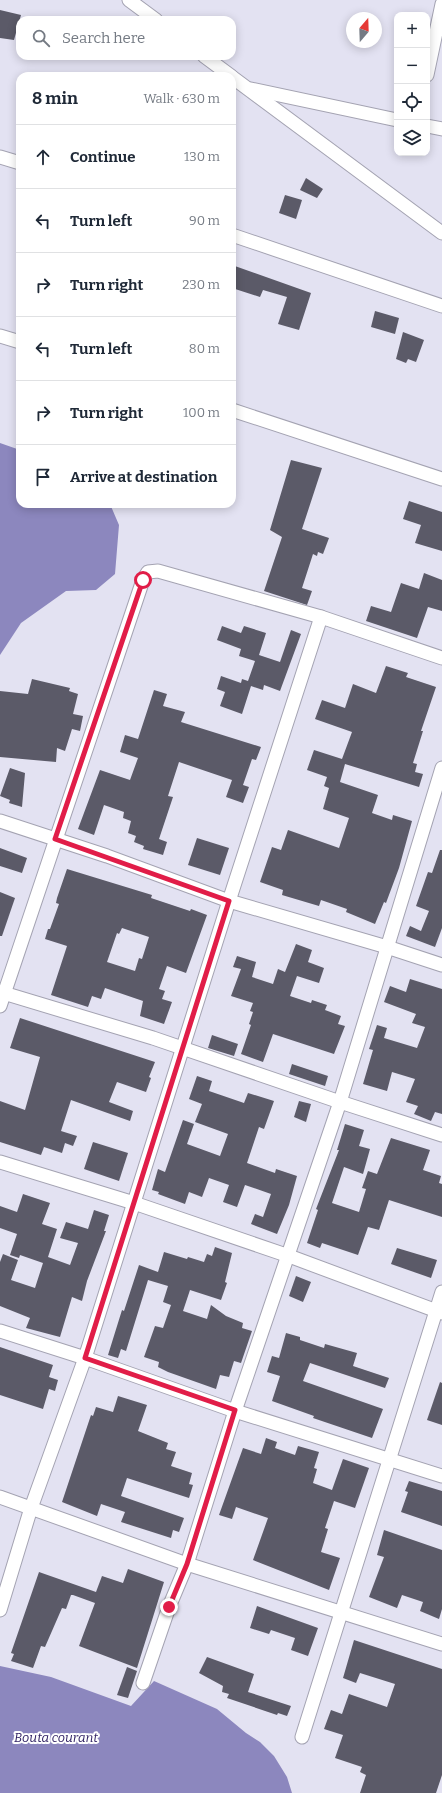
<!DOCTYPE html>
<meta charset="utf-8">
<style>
:root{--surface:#fff;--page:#f6f6f7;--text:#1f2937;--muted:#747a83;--line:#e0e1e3}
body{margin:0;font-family:Bitter,serif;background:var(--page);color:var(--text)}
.controls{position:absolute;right:12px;top:12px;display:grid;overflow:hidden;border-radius:8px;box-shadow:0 2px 10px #0003}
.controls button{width:36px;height:36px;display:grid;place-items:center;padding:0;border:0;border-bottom:1px solid var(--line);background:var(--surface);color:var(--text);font:20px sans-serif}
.compass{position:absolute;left:346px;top:12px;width:36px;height:36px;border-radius:50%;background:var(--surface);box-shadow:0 2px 10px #0003;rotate:19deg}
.stop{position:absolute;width:12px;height:12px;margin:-9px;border:3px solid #e11d48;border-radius:50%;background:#fff}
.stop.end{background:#e11d48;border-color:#fff;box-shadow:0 1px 4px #0008}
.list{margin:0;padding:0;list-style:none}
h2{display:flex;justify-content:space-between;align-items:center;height:52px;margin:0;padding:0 16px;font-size:17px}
h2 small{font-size:13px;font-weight:400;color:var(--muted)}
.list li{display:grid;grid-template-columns:26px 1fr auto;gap:12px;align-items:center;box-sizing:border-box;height:64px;padding:0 16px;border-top:1px solid var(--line)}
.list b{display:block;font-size:15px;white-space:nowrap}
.list em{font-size:13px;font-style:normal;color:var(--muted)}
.icon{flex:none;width:22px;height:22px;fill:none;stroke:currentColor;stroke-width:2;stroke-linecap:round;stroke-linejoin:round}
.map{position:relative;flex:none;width:442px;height:1793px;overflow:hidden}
.search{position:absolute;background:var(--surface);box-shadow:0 2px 10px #0003;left:16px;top:16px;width:220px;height:44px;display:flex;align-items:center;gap:10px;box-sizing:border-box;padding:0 14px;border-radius:12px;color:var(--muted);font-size:15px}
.panel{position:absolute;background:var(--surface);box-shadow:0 2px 10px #0003;left:16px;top:72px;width:220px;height:436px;border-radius:12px}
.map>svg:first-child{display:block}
.water{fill:#8c87be}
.building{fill:#5b5a68;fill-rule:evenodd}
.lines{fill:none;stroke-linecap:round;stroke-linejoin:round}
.minor-casing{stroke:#a4a3b2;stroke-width:15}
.minor{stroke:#fff;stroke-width:13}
.route{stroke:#e11d48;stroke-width:5}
.labels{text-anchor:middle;stroke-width:4;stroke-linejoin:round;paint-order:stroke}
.water-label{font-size:13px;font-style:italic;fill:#2d1e61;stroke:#fff}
</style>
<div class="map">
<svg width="442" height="1793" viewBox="0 0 442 1793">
<rect width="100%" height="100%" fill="#e3e2f2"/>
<g class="water">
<polygon points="0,443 20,450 20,504 110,504 119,525 115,574 96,590 66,591 21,623 0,655"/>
<polygon points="0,1666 51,1677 131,1706 154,1681 217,1709 246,1733 260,1742 274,1756 287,1777 292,1793 0,1793"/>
</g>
<g class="building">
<polygon points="0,10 21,15 14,40 0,38"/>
<polygon points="306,178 323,189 317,198 300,190"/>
<polygon points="285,195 302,200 296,219 279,213"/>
<polygon points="232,265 311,293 299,330 278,324 287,297 263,290 260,297 232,288"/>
<polygon points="375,311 399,318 395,334 371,327"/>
<polygon points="403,332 424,340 416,362 408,359 406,363 396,359"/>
<polygon points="291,460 322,468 302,529 329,538 323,554 318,552 317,556 313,554 302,588 312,591 307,605 264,591 282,537 270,530"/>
<polygon points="409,501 442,512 442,551 415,543 421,525 403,519"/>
<polygon points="424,573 442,580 442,611 428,607 417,638 366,621 371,606 391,612 401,583 419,589"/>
<polygon points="222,626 241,633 244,626 266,633 259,655 280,662 291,630 301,634 280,691 264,685 263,690 251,686 242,714 220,706 225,692 217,689 221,676 241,683 242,679 248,681 255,661 239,656 241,649 217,640"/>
<polygon points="386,666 408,673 406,677 436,687 421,731 423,731 413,763 417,764 415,772 423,774 419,787 345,764 340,782 378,795 372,813 392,820 393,815 412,821 399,868 386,903 384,902 375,924 346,912 347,909 321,900 319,906 282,895 283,890 260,882 272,847 281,850 288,830 339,848 349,818 323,809 329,788 324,786 327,777 307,770 314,750 342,759 352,732 315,719 322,700 345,708 353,684 376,693"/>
<polygon points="32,679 70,688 69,691 78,694 73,714 83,716 80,731 72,729 65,751 57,748 56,762 0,757 0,691 28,694"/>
<polygon points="154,690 167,694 163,706 185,712 181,722 261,747 256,760 252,759 243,785 249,787 243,803 226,797 232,780 179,762 168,796 173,797 159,839 167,842 163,855 143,849 144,846 134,842 136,836 128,833 131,821 123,818 124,812 104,805 94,835 78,829 100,770 130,780 138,758 120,752 125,735 138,739"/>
<polygon points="10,768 25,773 22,807 9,803 10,800 0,796"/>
<polygon points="197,838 229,848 220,875 188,865"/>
<polygon points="0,848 27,858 22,873 0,866"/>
<polygon points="440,850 442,850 442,928 435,947 406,936 410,926 421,931 429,911 416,906 428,872 432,873"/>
<path d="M 67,869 L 152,895 L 151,898 L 190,911 L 191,909 L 207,915 L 186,973 L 167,966 L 159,989 L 165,991 L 162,999 L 172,1002 L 164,1024 L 140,1016 L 143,1001 L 105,988 L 101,999 L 92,996 L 88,1007 L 51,995 L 67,946 L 45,939 L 48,929 L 50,929 L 59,904 L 56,903 L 57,898 ZM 122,928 L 149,937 L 142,959 L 139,958 L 135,971 L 107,962 L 117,933 L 119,934 Z"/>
<polygon points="0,892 15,898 2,936 0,936"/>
<polygon points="296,944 312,950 308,962 324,968 319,983 297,976 290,996 311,1003 312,1000 327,1005 325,1010 341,1016 338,1024 345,1026 334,1054 273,1034 263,1062 241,1054 251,1025 249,1024 253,1012 250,1011 253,1003 231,996 241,969 233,967 237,956 256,962 252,977 273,984 278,969 285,972"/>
<polygon points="410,979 442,989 442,1114 435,1112 431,1121 414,1114 418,1106 406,1102 415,1079 392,1072 387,1091 363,1084 373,1050 369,1049 377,1025 387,1028 384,1038 417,1048 425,1027 412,1023 416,1014 384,1002 390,986 406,992"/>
<polygon points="20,1018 155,1062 149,1077 151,1078 146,1092 117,1082 109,1102 133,1111 130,1121 71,1100 61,1131 77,1136 73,1146 65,1143 62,1153 44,1147 41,1155 0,1142 0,1101 25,1110 40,1057 10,1048"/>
<polygon points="212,1035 238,1044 234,1056 208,1048"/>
<polygon points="292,1064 328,1076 325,1086 289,1074"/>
<polygon points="197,1076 212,1081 209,1091 244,1103 248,1093 274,1101 264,1129 259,1127 247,1163 275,1173 276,1169 297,1176 289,1205 277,1234 251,1224 255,1214 263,1217 271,1194 245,1185 237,1207 223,1202 229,1185 209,1178 202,1197 189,1192 185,1204 158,1194 159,1192 152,1190 158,1169 165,1172 183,1120 194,1124 187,1144 220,1156 228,1134 195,1122 202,1104 189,1099"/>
<polygon points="299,1101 311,1104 306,1122 294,1117"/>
<polygon points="345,1124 364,1130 359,1146 370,1149 363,1174 344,1167 332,1203 359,1212 366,1189 362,1188 368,1171 377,1174 391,1138 430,1150 423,1170 441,1176 439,1183 442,1184 442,1217 389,1200 379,1230 368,1227 358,1255 322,1243 320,1248 307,1243 318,1210 316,1209 339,1150 337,1150"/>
<polygon points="93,1142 128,1153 119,1181 84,1169"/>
<polygon points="23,1194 50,1203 42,1224 57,1229 48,1257 70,1265 78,1243 60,1238 66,1222 88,1229 94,1210 109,1215 104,1231 106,1231 87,1281 82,1301 72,1297 60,1337 26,1328 30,1318 0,1306 0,1262 3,1254 18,1260 11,1280 35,1288 43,1263 20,1255 19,1258 10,1255 17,1234 0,1228 0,1206 17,1212"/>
<polygon points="215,1247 232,1253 225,1282 227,1283 221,1300 190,1290 183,1311 207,1319 211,1305 226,1316 243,1323 242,1328 252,1331 241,1363 234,1361 229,1377 220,1375 216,1389 168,1372 158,1367 159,1362 144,1357 155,1326 163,1328 171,1305 163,1302 168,1286 148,1280 126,1351 121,1349 118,1358 108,1355 122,1310 124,1311 139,1265 158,1272 164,1252 187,1259 188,1257 204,1262 207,1254 212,1256"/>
<polygon points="397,1248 437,1260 431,1278 391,1264"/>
<polygon points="296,1276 311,1282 303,1302 289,1296"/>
<polygon points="286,1333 300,1337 300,1340 324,1348 325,1344 357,1353 353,1366 389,1378 385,1388 310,1363 303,1381 383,1409 372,1438 313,1418 314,1416 272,1401 280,1376 267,1372 272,1356 279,1358"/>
<polygon points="0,1347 53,1365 49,1377 58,1380 55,1391 49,1389 43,1409 0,1395"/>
<polygon points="440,1382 442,1383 442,1425 427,1420"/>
<polygon points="118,1396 147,1405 138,1431 168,1443 166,1449 176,1452 171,1466 192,1473 189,1484 193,1485 189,1498 127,1478 121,1496 184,1518 179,1532 173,1530 171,1538 121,1522 125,1512 101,1504 97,1516 62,1502 91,1415 93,1416 96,1407 113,1412"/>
<polygon points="266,1438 277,1442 275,1448 295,1455 298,1446 319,1452 314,1468 317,1469 313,1483 332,1490 343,1459 369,1468 355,1508 334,1501 325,1528 328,1529 321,1552 340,1558 329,1590 253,1560 268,1518 236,1507 232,1519 219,1515 243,1448 261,1454"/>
<polygon points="409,1481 442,1491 442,1526 401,1512 408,1492 405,1491"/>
<polygon points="384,1530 442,1550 442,1609 439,1619 420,1611 423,1602 402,1595 397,1608 369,1597 384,1557 377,1555"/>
<polygon points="128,1569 164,1582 137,1668 79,1646 95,1603 73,1595 71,1595 66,1609 62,1608 45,1647 41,1646 33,1668 11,1661 14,1654 11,1653 39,1572 96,1592 102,1576 123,1583"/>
<polygon points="257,1606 318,1628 308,1656 291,1650 295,1638 271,1630 269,1634 250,1628"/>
<polygon points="354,1640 442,1669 442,1775 436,1793 360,1793 366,1775 360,1772 362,1767 335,1758 343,1735 324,1729 331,1710 342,1714 349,1694 387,1707 395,1684 360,1673 356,1683 343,1678"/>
<polygon points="207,1657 254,1674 248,1692 291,1706 287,1716 278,1713 277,1715 227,1698 229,1694 222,1692 223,1686 199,1673"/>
<polygon points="127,1667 137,1671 128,1698 117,1695"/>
</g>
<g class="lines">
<defs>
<g id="minor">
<polyline points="129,0 156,20"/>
<polyline points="204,56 231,76"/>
<polyline points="427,75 442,4"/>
<polyline points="232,77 442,233"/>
<polyline points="251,89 397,120"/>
<polyline points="427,126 442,129"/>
<polyline points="0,157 20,163"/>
<polyline points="232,235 442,306"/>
<polyline points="0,336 20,342"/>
<polyline points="232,410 442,479"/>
<polyline points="0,821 107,856 229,901 387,947 442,965"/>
<polyline points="0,992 153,1038 340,1102 442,1135"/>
<polyline points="0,1006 143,580 148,572 158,571 321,617 442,658"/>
<polyline points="0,1162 134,1203 289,1256 442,1313"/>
<polyline points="0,1331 85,1358 235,1411 442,1476"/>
<polyline points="0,1497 187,1564 442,1644"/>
<polyline points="0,1610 31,1508 85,1358 229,901 321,617"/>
<polyline points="143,1683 169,1607 187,1564 235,1411 340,1102 442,768"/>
<polyline points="302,1737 442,1292"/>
</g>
</defs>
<use href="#minor" class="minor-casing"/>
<use href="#minor" class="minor"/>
</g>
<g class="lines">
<polyline class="route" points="143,580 55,839 229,901 85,1358 235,1410 187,1564 169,1607"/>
</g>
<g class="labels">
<g class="water-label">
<text x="56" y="1742">Bouta courant</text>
</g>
</g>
</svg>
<div class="controls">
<button>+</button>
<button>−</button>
<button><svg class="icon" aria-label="locate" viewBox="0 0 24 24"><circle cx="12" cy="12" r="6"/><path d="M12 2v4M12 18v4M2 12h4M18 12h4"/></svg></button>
<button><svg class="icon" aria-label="layers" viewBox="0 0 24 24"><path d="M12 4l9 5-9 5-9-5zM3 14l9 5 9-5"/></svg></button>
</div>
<svg class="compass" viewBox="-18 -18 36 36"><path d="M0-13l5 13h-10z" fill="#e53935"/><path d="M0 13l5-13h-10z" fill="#747a83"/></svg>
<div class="stop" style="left:143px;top:580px"></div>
<div class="stop end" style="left:169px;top:1607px"></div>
<div class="search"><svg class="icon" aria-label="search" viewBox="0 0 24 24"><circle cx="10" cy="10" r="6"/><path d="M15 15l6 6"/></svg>Search here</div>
<section class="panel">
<h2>8 min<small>Walk · 630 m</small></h2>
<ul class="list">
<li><svg class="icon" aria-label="ahead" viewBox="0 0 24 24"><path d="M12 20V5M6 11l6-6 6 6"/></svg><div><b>Continue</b></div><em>130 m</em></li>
<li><svg class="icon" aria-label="left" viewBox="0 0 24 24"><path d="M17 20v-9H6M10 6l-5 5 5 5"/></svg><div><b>Turn left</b></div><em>90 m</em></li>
<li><svg class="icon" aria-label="right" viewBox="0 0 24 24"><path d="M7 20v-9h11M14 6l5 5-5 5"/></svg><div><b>Turn right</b></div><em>230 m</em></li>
<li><svg class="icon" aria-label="left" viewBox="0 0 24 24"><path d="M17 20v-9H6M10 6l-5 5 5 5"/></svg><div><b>Turn left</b></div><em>80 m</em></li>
<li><svg class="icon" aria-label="right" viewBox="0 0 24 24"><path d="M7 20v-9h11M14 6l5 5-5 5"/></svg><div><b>Turn right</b></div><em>100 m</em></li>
<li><svg class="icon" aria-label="arrive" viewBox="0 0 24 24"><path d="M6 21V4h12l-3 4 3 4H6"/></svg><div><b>Arrive at destination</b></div></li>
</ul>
</section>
</div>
